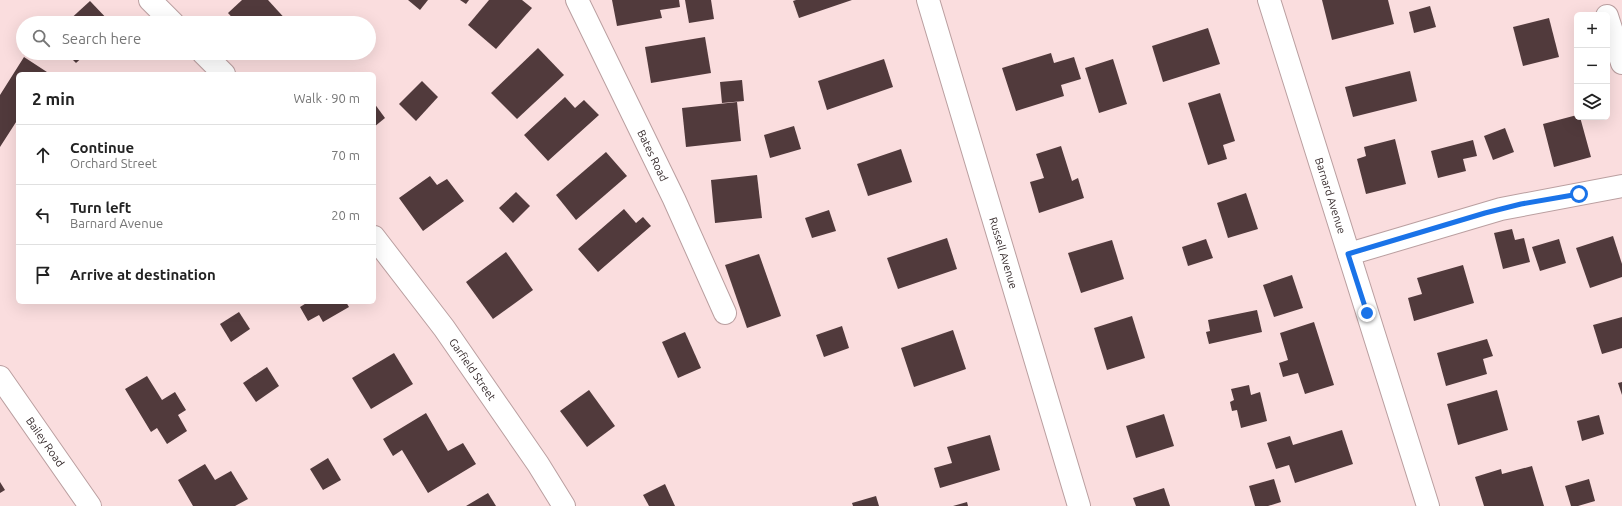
<!DOCTYPE html>
<meta charset="utf-8">
<style>
:root{--surface:#fff;--page:#f2f2f2;--text:#222;--muted:#767676;--line:#e0e0e0}
body{margin:0;font-family:Ubuntu,sans-serif;background:var(--page);color:var(--text)}
.controls{position:absolute;right:12px;top:12px;display:grid;overflow:hidden;border-radius:6px;box-shadow:0 4px 16px #0002}
.controls button{width:36px;height:36px;display:grid;place-items:center;padding:0;border:0;border-bottom:1px solid var(--line);background:var(--surface);color:var(--text);font:20px sans-serif}
.stop{position:absolute;width:12px;height:12px;margin:-9px;border:3px solid #1a73e8;border-radius:50%;background:#fff}
.stop.end{background:#1a73e8;border-color:#fff;box-shadow:0 1px 4px #0008}
.list{margin:0;padding:0;list-style:none}
h2{display:flex;justify-content:space-between;align-items:center;height:52px;margin:0;padding:0 16px;font-size:17px}
h2 small{font-size:13px;font-weight:400;color:var(--muted)}
.list li{display:grid;grid-template-columns:26px 1fr auto;gap:12px;align-items:center;box-sizing:border-box;height:60px;padding:0 16px;border-top:1px solid var(--line)}
.list b{display:block;font-size:15px;white-space:nowrap}
.list p{margin:0;font-size:13px;white-space:nowrap;color:var(--muted)}
.list em{font-size:13px;font-style:normal;color:var(--muted)}
.icon{flex:none;width:22px;height:22px;fill:none;stroke:currentColor;stroke-width:2;stroke-linecap:round;stroke-linejoin:round}
.map{position:relative;flex:none;width:1622px;height:506px;overflow:hidden}
.search{position:absolute;background:var(--surface);box-shadow:0 4px 16px #0002;left:16px;top:16px;width:360px;height:44px;display:flex;align-items:center;gap:10px;box-sizing:border-box;padding:0 14px;border-radius:22px;color:var(--muted);font-size:15px}
.panel{position:absolute;background:var(--surface);box-shadow:0 4px 16px #0002;left:16px;top:72px;width:360px;height:232px;border-radius:6px}
.map>svg:first-child{display:block}
.building{fill:#513a3c}
.lines{fill:none;stroke-linecap:round;stroke-linejoin:round}
.minor-casing{stroke:#ba9fa0;stroke-width:24}
.minor{stroke:#fff;stroke-width:22}
.route{stroke:#1a73e8;stroke-width:5}
.labels{text-anchor:middle;stroke-width:4;stroke-linejoin:round;paint-order:stroke}
.street-label{font-size:11px;fill:#352a2b;stroke:#fff}
</style>
<div class="map">
<svg width="1622" height="506" viewBox="0 0 1622 506">
<rect width="100%" height="100%" fill="#faddde"/>
<g class="building">
<polygon points="242,0 268,0 289,23 237,23 228,13"/>
<polygon points="408,0 428,0 420,10"/>
<polygon points="460,0 469,0 466,4"/>
<polygon points="489,0 522,0 532,8 496,49 468,25"/>
<polygon points="612,0 679,0 680,7 660,10 662,18 617,26"/>
<polygon points="685,0 711,0 714,19 689,23"/>
<polygon points="796,0 852,0 799,18 793,1"/>
<polygon points="1322,0 1388,0 1394,24 1332,40"/>
<polygon points="90,1 111,23 66,23"/>
<polygon points="1430,6 1436,27 1414,33 1409,12"/>
<polygon points="297,16 303,23 290,23"/>
<polygon points="1549,18 1559,57 1523,66 1513,27"/>
<polygon points="1208,28 1220,64 1163,82 1152,46"/>
<polygon points="705,37 711,73 651,83 645,47"/>
<polygon points="538,48 564,75 517,119 491,93"/>
<polygon points="66,53 87,53 76,63"/>
<polygon points="274,53 282,53 278,57"/>
<polygon points="1051,53 1054,63 1074,57 1081,79 1061,85 1064,96 1016,111 1002,68"/>
<polygon points="24,57 50,74 18,74 18,119 0,147 0,95"/>
<polygon points="884,59 893,87 827,110 818,81"/>
<polygon points="1113,59 1127,104 1099,113 1085,68"/>
<polygon points="1410,71 1417,101 1353,117 1345,87"/>
<polygon points="742,80 744,101 722,103 720,82"/>
<polygon points="422,81 438,97 416,121 399,104"/>
<polygon points="1220,93 1235,141 1223,145 1227,159 1208,165 1188,103"/>
<polygon points="565,97 575,108 584,100 599,115 548,161 524,135"/>
<polygon points="737,102 741,141 686,147 682,108"/>
<polygon points="374,103 385,118 374,127"/>
<polygon points="1577,115 1577,117 1580,117 1591,157 1554,167 1543,124"/>
<polygon points="794,126 801,149 770,158 764,135"/>
<polygon points="1505,128 1514,152 1493,160 1484,136"/>
<polygon points="1395,139 1406,184 1366,194 1357,159 1366,156 1364,147"/>
<polygon points="1473,140 1477,156 1463,159 1466,171 1438,178 1431,151"/>
<polygon points="1061,146 1072,181 1078,178 1084,198 1039,213 1030,182 1044,178 1036,154"/>
<polygon points="901,149 912,182 868,196 857,164"/>
<polygon points="606,152 627,176 576,220 556,195"/>
<polygon points="757,175 762,218 715,223 711,180"/>
<polygon points="430,176 437,185 447,179 464,201 423,231 399,198"/>
<polygon points="516,192 530,206 513,223 499,208"/>
<polygon points="1246,193 1258,229 1228,238 1217,203"/>
<polygon points="624,209 636,223 643,217 651,226 598,272 578,249"/>
<polygon points="829,210 836,231 812,238 805,218"/>
<polygon points="1512,229 1515,240 1524,238 1530,262 1503,269 1494,233"/>
<polygon points="1613,236 1622,264 1622,277 1590,288 1576,248"/>
<polygon points="947,238 957,269 898,289 887,258"/>
<polygon points="1206,239 1213,258 1188,266 1182,247"/>
<polygon points="1559,239 1566,263 1540,271 1532,247"/>
<polygon points="1112,240 1124,279 1081,293 1068,253"/>
<polygon points="506,252 533,290 493,319 466,282"/>
<polygon points="759,254 781,316 747,328 725,265"/>
<polygon points="1463,265 1474,303 1414,321 1408,298 1422,294 1417,278"/>
<polygon points="1292,275 1303,308 1274,317 1263,285"/>
<polygon points="308,302 346,302 349,307 323,322 319,315 308,321 300,307"/>
<polygon points="1257,310 1262,332 1209,344 1206,332 1210,331 1208,320"/>
<polygon points="239,312 250,329 231,342 220,324"/>
<polygon points="1132,316 1145,358 1107,370 1094,328"/>
<polygon points="1622,317 1622,348 1602,354 1593,325"/>
<polygon points="1314,322 1334,385 1305,394 1298,373 1283,377 1279,363 1288,360 1280,333"/>
<polygon points="842,326 849,348 824,357 816,335"/>
<polygon points="953,330 966,369 914,387 901,348"/>
<polygon points="685,332 701,368 678,378 662,342"/>
<polygon points="1487,339 1493,356 1483,359 1487,374 1446,386 1437,353"/>
<polygon points="394,353 413,384 371,409 352,378"/>
<polygon points="267,367 279,386 256,402 243,383"/>
<polygon points="147,376 162,400 175,392 186,410 178,415 187,431 167,444 157,428 151,432 125,389"/>
<polygon points="1622,382 1622,395 1618,383"/>
<polygon points="1249,385 1251,395 1260,392 1267,421 1241,428 1237,410 1232,411 1230,402 1234,400 1231,389"/>
<polygon points="589,390 615,426 587,447 560,411"/>
<polygon points="1497,390 1508,430 1458,445 1447,404"/>
<polygon points="426,413 448,451 463,443 476,464 428,493 402,450 393,456 383,439"/>
<polygon points="1164,414 1174,446 1136,458 1126,426"/>
<polygon points="1599,415 1604,434 1582,441 1577,421"/>
<polygon points="1342,430 1353,464 1295,483 1289,465 1276,469 1267,443 1290,436 1293,445"/>
<polygon points="990,435 1000,470 940,488 934,468 952,463 947,447"/>
<polygon points="328,458 341,480 323,490 310,469"/>
<polygon points="205,464 215,480 231,471 248,499 235,506 193,506 178,480"/>
<polygon points="1532,466 1544,506 1484,506 1475,477 1501,469 1502,474"/>
<polygon points="1274,479 1281,502 1268,506 1255,506 1249,486"/>
<polygon points="1589,479 1595,501 1578,506 1571,506 1565,486"/>
<polygon points="0,482 5,490 0,493"/>
<polygon points="665,484 675,506 649,506 643,495"/>
<polygon points="1164,488 1170,506 1136,506 1133,498"/>
<polygon points="488,493 496,506 466,506"/>
<polygon points="876,496 879,506 853,506 852,503"/>
<polygon points="967,502 968,506 953,506"/>
</g>
<g class="lines">
<defs>
<g id="minor">
<polyline points="150,0 173,23"/>
<path id="s1" d="M 577,0 L 674,199 L 725,313"/>
<path id="s2" d="M 928,0 L 1079,506"/>
<path id="s3" d="M 1269,0 L 1428,506"/>
<polyline points="1607,16 1622,63"/>
<polyline points="203,53 224,74"/>
<path id="s4" d="M 374,237 L 444,328 L 538,464 L 564,506"/>
<polyline points="1349,254 1501,209 1622,186"/>
<path id="s5" d="M 0,377 L 90,506"/>
</g>
</defs>
<use href="#minor" class="minor-casing"/>
<use href="#minor" class="minor"/>
</g>
<g class="lines">
<polyline class="route" points="1367,313 1348,254 1485,213 1521,204 1579,194"/>
</g>
<g class="labels">
<g class="street-label">
<text dy="4" stroke="none"><textPath href="#s1" startOffset="173">Bates Road</textPath></text>
<text dy="4" stroke="none"><textPath href="#s3" startOffset="205">Barnard Avenue</textPath></text>
<text dy="4" stroke="none"><textPath href="#s2" startOffset="264">Russell Avenue</textPath></text>
<text dy="4" stroke="none"><textPath href="#s4" startOffset="165">Garfield Street</textPath></text>
<text dy="4" stroke="none"><textPath href="#s5" startOffset="79">Bailey Road</textPath></text>
</g>
</g>
</svg>
<div class="controls">
<button>+</button>
<button>−</button>
<button><svg class="icon" aria-label="layers" viewBox="0 0 24 24"><path d="M12 4l9 5-9 5-9-5zM3 14l9 5 9-5"/></svg></button>
</div>
<div class="stop" style="left:1579px;top:194px"></div>
<div class="stop end" style="left:1367px;top:313px"></div>
<div class="search"><svg class="icon" aria-label="search" viewBox="0 0 24 24"><circle cx="10" cy="10" r="6"/><path d="M15 15l6 6"/></svg>Search here</div>
<section class="panel">
<h2>2 min<small>Walk · 90 m</small></h2>
<ul class="list">
<li><svg class="icon" aria-label="ahead" viewBox="0 0 24 24"><path d="M12 20V5M6 11l6-6 6 6"/></svg><div><b>Continue</b><p>Orchard Street</p></div><em>70 m</em></li>
<li><svg class="icon" aria-label="left" viewBox="0 0 24 24"><path d="M17 20v-9H6M10 6l-5 5 5 5"/></svg><div><b>Turn left</b><p>Barnard Avenue</p></div><em>20 m</em></li>
<li><svg class="icon" aria-label="arrive" viewBox="0 0 24 24"><path d="M6 21V4h12l-3 4 3 4H6"/></svg><div><b>Arrive at destination</b></div></li>
</ul>
</section>
</div>
